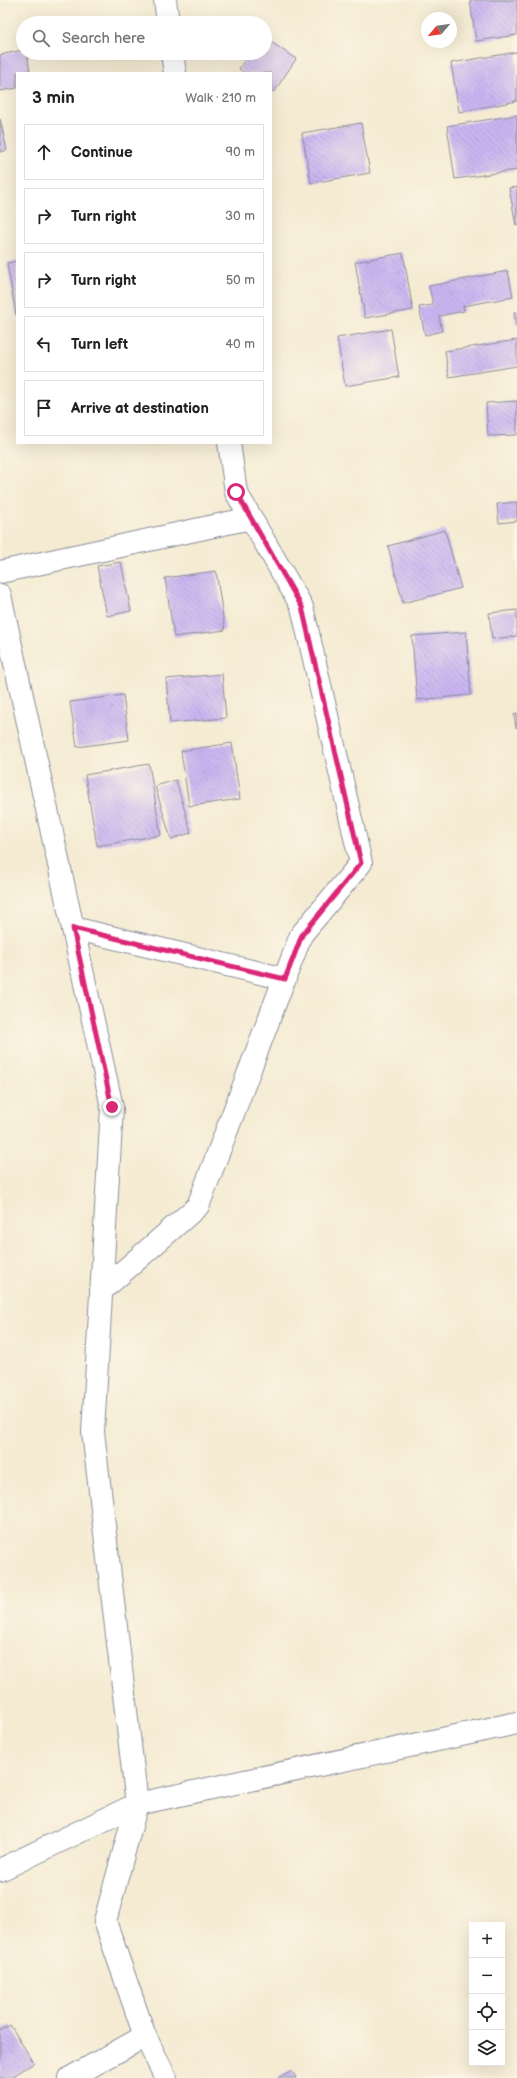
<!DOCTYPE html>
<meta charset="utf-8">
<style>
:root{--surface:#fff;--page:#f6f6f6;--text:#222;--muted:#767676;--line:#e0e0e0}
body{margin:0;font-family:"Balsamiq Sans",sans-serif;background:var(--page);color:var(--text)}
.controls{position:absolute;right:12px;bottom:12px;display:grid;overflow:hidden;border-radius:0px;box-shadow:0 4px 16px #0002}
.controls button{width:36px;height:36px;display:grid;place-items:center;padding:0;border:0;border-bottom:1px solid var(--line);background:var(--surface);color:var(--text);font:20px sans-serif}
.compass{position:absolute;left:421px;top:12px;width:36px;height:36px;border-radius:50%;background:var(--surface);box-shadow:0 4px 16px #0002;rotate:241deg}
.stop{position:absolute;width:12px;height:12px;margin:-9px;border:3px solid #db2777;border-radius:50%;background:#fff}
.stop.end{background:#db2777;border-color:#fff;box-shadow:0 1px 4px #0008}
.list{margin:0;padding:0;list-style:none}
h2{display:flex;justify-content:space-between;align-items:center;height:52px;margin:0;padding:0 16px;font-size:17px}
h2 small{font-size:13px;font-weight:400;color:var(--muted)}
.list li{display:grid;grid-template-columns:26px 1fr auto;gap:12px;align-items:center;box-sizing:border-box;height:56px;margin:0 8px 8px;padding:0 8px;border:1px solid var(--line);border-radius:0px}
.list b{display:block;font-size:15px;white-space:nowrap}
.list em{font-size:13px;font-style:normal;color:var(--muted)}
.icon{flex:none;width:22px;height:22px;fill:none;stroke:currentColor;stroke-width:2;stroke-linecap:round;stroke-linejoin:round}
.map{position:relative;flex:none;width:517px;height:2078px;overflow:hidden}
.search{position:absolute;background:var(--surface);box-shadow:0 4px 16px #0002;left:16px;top:16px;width:256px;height:44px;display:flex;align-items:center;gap:10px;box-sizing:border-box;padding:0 14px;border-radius:22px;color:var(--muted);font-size:15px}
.panel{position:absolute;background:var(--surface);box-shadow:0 4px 16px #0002;left:16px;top:72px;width:256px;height:372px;border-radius:0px}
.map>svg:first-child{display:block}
.building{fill:url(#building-back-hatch)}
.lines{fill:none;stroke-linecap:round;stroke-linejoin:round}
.minor-casing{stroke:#888d98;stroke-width:24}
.minor{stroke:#fff;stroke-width:22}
.route{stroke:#db2777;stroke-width:5}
</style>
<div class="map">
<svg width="517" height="2078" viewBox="0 0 517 2078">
<defs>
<pattern id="building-back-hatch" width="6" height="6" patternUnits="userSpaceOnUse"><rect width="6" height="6" fill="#cbb6f2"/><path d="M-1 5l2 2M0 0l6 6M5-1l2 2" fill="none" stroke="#a494c7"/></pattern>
</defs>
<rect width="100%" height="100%" fill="#fcf5e5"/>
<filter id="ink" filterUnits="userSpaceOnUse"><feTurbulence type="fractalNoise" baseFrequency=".025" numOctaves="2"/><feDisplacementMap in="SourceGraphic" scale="8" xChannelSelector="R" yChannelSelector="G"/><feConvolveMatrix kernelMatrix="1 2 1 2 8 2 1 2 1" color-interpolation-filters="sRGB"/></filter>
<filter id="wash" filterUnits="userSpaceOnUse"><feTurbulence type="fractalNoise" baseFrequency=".012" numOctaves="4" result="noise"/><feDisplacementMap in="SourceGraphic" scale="16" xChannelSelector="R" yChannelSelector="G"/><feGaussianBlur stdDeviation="0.9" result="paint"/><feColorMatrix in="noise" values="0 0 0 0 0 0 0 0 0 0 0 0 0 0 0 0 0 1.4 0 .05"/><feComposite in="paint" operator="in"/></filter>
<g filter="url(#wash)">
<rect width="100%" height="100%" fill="#f5ebd3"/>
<g id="blocks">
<g class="building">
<polygon points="470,0 517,0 517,35 476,41"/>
<polygon points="265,38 296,59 274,92 271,90 271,73 245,73 239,69 249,53 265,53"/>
<polygon points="23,50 23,53 27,53 30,73 17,73 17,88 0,91 0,55"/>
<polygon points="517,52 517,101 459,112 451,63"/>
<polygon points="517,115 517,170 455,179 447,126"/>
<polygon points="0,119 7,150 0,152"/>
<polygon points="361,123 370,173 311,183 302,133"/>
<polygon points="517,187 517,225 516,225 509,188"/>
<polygon points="403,253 413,310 365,318 355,262"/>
<polygon points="17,261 17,315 16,315 7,263"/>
<polygon points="508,271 513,297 463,306 464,311 439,316 442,331 425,335 419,307 433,305 429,286"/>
<polygon points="514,312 517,312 517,326 516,326"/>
<polygon points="391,329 399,377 345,386 337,338"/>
<polygon points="517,340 517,366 449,377 445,351"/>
<polygon points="517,401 517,435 488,436 486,403"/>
<polygon points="517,502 517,521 499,523 497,504"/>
<polygon points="445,530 461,588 403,603 388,546"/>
<polygon points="121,562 131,611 107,616 97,566"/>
<polygon points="216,571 225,630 174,637 165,578"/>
<polygon points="517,610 517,636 492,639 489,613"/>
<polygon points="466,632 471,695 417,700 412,636"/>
<polygon points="222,674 226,718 170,723 166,679"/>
<polygon points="123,695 129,740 77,747 70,702"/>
<polygon points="517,713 517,727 516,728 514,714"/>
<polygon points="232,743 240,799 189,806 181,751"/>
<polygon points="149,764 161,835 97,846 85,775"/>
<polygon points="176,780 191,833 171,839 155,786"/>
<polygon points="10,2025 34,2063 10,2078 0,2078 0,2031"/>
<polygon points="292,2070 296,2078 278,2078"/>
</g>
</g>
</g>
<g filter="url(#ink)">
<use href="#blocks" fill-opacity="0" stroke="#888d98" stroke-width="1"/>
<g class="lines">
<defs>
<g id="minor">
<polyline points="165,0 168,23"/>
<polyline points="172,53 175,73"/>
<polyline points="0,572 251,518"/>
<polyline points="0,595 112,1107 93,1432 137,1804 105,1921 145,2036 166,2078"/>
<polyline points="73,928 285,979"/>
<polyline points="101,1291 198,1206 301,935 361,863 302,607 236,492 229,443"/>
<polyline points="0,1870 137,1804 517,1723"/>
<polyline points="70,2078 145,2036"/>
</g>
</defs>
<use href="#minor" class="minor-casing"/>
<use href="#minor" class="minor"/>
</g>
</g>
<g class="lines" filter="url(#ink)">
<polyline class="route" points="112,1107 73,928 285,979 302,935 361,863 302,607 236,492"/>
</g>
</svg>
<div class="controls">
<button>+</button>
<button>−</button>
<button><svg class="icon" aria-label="locate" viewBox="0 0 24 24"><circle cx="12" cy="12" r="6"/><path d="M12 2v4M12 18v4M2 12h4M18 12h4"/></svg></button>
<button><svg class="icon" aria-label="layers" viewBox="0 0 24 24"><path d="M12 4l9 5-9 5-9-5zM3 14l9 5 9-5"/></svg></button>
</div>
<svg class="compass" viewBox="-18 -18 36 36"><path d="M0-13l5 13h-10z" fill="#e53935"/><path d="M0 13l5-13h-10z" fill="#767676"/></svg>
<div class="stop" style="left:236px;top:492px"></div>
<div class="stop end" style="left:112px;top:1107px"></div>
<div class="search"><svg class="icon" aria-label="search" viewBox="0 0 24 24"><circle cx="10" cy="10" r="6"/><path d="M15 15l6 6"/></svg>Search here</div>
<section class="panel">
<h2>3 min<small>Walk · 210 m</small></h2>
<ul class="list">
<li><svg class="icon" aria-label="ahead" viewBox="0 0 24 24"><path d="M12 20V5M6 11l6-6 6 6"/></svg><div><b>Continue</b></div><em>90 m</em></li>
<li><svg class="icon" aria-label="right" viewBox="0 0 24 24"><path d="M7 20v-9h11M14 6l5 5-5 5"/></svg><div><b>Turn right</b></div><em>30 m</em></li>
<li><svg class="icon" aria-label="right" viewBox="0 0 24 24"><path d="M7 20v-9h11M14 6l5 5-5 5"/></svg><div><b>Turn right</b></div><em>50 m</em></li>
<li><svg class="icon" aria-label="left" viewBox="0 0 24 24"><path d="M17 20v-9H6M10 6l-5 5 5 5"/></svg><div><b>Turn left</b></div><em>40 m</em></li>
<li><svg class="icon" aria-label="arrive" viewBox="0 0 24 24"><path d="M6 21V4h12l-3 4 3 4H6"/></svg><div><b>Arrive at destination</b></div></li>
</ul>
</section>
</div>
